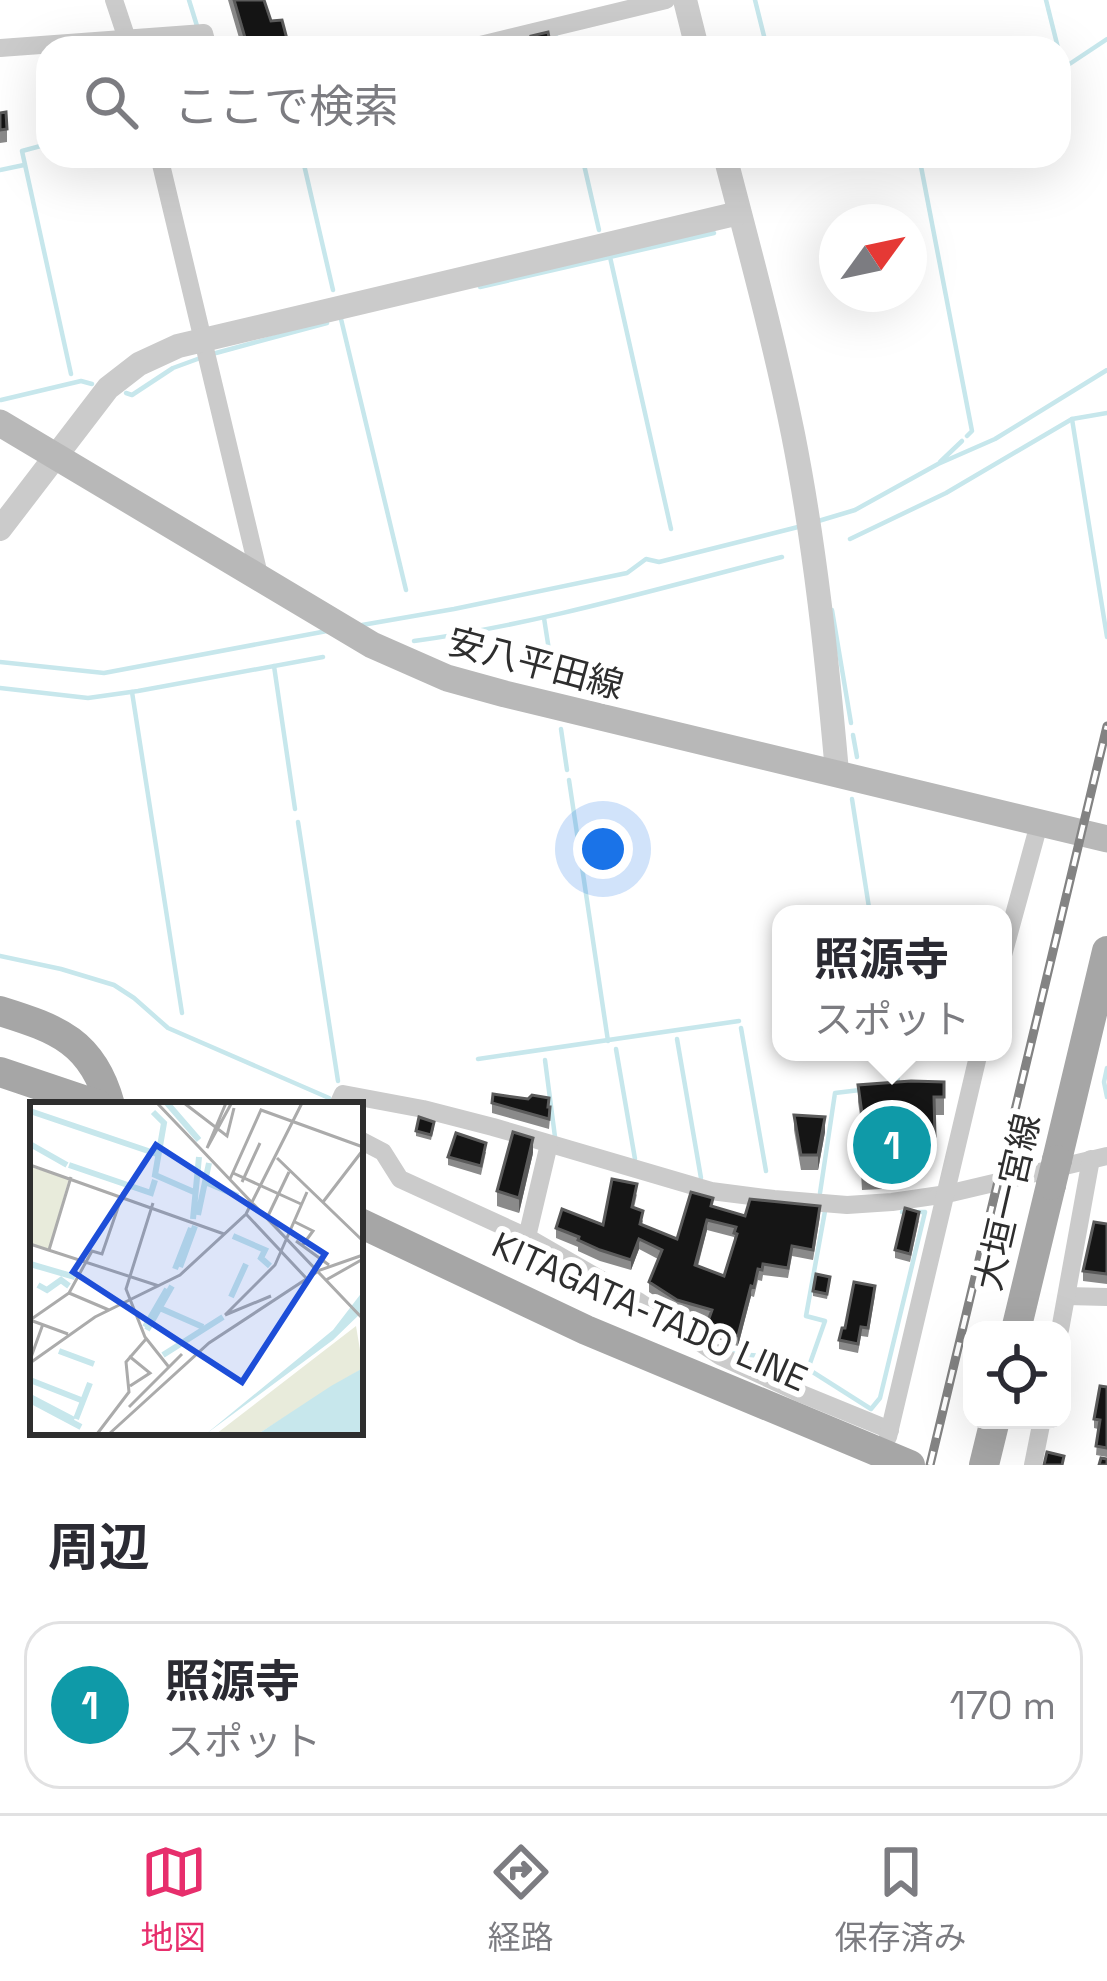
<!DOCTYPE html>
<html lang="ja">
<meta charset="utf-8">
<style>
:root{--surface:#fff;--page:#f7f7f7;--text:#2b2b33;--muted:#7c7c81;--line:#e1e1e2;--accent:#e72e6c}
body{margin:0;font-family:"Space Grotesk","Noto Sans JP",sans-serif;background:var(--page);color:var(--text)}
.controls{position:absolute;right:36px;bottom:36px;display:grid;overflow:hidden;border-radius:24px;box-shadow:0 12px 48px #0002}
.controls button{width:108px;height:108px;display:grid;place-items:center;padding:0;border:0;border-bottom:3px solid var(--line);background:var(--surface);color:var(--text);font:60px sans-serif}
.compass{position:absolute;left:819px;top:204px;width:108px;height:108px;border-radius:50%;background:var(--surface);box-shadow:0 12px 48px #0002;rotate:57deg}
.you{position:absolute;left:603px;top:849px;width:42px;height:42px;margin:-30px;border:9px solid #fff;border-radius:50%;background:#1a73e8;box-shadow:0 0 0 18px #1a73e833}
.badge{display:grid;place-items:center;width:78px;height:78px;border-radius:50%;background:var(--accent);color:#fff;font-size:39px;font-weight:700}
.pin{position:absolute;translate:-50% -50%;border:6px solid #fff;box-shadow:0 3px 12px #0006}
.popup{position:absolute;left:772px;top:905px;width:240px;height:156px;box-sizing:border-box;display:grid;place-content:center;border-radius:24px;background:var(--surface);filter:drop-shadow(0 3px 9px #0005);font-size:39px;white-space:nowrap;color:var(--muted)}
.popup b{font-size:45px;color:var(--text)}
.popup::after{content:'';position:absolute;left:50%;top:100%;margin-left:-24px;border:24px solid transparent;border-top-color:var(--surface)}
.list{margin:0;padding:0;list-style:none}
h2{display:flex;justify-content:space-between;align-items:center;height:156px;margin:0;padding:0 48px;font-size:51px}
h2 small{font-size:39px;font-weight:400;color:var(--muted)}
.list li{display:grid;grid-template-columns:78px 1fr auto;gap:36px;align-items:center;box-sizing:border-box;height:168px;margin:0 24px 24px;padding:0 24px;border:3px solid var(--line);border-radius:36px}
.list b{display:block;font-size:45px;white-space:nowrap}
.list p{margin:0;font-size:39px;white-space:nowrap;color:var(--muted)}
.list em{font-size:39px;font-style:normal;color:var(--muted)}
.icon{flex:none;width:66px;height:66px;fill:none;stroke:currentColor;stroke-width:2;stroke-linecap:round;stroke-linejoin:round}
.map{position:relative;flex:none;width:1107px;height:1465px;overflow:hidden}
.search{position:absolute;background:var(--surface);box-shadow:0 12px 48px #0002;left:36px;right:36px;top:36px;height:132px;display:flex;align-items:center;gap:30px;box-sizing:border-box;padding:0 42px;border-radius:36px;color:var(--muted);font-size:45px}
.sheet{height:348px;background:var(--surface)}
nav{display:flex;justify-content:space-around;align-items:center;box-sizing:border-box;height:168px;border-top:3px solid var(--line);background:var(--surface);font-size:33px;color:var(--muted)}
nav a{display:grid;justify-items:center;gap:6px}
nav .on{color:var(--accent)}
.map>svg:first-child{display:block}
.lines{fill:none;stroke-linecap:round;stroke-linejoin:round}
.stream{stroke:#c7e7ec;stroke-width:4.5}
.minor{stroke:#cbcbcb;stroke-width:18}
.tertiary{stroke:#cbcbcb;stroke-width:24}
.secondary{stroke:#b8b8b8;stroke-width:27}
.primary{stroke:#a6a6a6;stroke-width:30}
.rail-casing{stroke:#838383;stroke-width:9}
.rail{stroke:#fff;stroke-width:4.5;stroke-dasharray:14;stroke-linecap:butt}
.primary-bridge{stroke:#a6a6a6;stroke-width:30}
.wall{fill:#8a8a8a;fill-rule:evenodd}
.shaded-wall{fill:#5b5b5b}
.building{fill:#151515;stroke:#5b5b5b;stroke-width:3;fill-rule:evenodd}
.labels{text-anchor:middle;stroke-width:12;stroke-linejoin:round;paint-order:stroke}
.street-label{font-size:36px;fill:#2e2e2e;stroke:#fff}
.inset-river{fill:none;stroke:#c7e7ec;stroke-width:6}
.inset-road{fill:none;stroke:#ababab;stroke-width:3}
.view{fill:#1d4ed8;fill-opacity:0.15;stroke:#1d4ed8;stroke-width:6}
.inset-edge{fill:none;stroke:#2e2e2e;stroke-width:6}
</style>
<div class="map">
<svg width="1107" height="1465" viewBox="0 0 1107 1465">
<rect width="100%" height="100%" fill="#fff"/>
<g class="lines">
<g class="stream">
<polyline points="189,0 197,26"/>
<polyline points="755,0 767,48"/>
<polyline points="1046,0 1058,48"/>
<polyline points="555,33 558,48"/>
<polyline points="1059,52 1063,68"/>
<polyline points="1059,71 1107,39"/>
<polyline points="48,144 22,151 71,374"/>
<polyline points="302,156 333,290"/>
<polyline points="582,156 599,230"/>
<polyline points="796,156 798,161 818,156"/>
<polyline points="919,156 972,431 967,436"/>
<polyline points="0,170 24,165"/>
<polyline points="610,257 671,529"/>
<polyline points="480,287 714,233"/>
<polyline points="341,319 406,590"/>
<polyline points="216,353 327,323"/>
<polyline points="126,393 132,395 173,368 203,357"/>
<polyline points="1,400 81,381 92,384"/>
<polyline points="1072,419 1107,637"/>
<polyline points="940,462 962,441"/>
<polyline points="815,522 855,510 938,464 995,439 1107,370"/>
<polyline points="850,539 946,493 1072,419 1107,413"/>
<polyline points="832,610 851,723"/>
<polyline points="544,618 554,682"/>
<polyline points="362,625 454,609 627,573 646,559 659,562 798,527"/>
<path d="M 414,641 C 539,624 660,588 782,557"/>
<polyline points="0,662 104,673 327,631"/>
<polyline points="274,666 295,809"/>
<polyline points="0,688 88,698 138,691 323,657"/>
<polyline points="132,692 182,1013"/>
<polyline points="561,729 567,770"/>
<polyline points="853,735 857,757"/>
<polyline points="569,780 608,1041"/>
<polyline points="852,799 870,914"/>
<polyline points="298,822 338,1081"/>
<polyline points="0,956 61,969 114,985 134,998 168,1028 329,1098"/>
<polyline points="741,1028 766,1171"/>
<polyline points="677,1039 701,1178"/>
<polyline points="616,1049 635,1159"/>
<polyline points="893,1052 898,1082"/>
<polyline points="896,1055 914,1052"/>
<polyline points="478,1059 739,1021"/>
<polyline points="545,1060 555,1137"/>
<polyline points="1107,1068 1104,1082 1107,1097"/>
<polyline points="820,1193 835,1093 860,1090"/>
<polyline points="825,1211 806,1316 825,1321 808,1369 871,1409 880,1398 925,1212 902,1212"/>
<polyline points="729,1353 772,1357 806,1368"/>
</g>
<g class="minor">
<polyline points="114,0 130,48"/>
<polyline points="0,48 204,33 208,48"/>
<polyline points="468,48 666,0"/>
<polyline points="159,156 260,579"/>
<polyline points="1003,955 1039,824"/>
<polyline points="338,1105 343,1094 423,1109 493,1127 711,1191 774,1199 847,1205 892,1202 947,1194 1107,1156"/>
<polyline points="360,1140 383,1152 400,1179 527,1237 638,1301 720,1356 802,1394 890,1430"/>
<polyline points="527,1237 549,1144"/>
<polyline points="1067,1296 1107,1297"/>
<polyline points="1060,1330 1091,1159"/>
<polyline points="888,1437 979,1052"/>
<polyline points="1033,1465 1042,1420"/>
</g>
<g class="tertiary">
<polyline points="685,0 697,48"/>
<path d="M 725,156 C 749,248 774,340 793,434 C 815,545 827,659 837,772"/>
<polyline points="0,529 108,388 139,364 178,346 739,213"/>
</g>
<polyline class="secondary" points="0,423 372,645 447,678 505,694 1107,839"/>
<g class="primary">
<path d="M 0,1011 C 58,1029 93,1042 110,1105"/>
<polyline points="0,1072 98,1105"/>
<polyline points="1057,1160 1107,951"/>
<polyline points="360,1223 586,1330 910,1465"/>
<polyline points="1016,1330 1051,1185"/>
<polyline points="984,1465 995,1420"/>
</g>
<defs>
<polyline id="rail" points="930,1465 1107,726"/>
</defs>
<use href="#rail" class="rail-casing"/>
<use href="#rail" class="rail"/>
<polyline class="primary-bridge" points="1051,1185 1057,1160"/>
</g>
<g class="wall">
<polygon points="228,0 264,0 271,21 287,39 287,48 242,48"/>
<polygon points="0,113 7,129 7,142 0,143"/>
<polygon points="944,1082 944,1115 935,1115 935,1153 919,1154 919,1151 881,1154 882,1189 862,1190 859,1136 863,1135 858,1102 858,1085"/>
<polygon points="492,1103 549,1107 550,1118 549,1129 492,1113"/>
<polygon points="794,1115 825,1132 818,1170 801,1170 794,1130"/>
<polygon points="434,1127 431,1140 416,1136 416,1131"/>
<polygon points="486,1152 481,1175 448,1165 448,1157"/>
<polygon points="533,1153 519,1213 497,1206 497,1191"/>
<path d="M 637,1194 L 634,1208 L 643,1221 L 642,1225 L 677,1239 L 713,1207 L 745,1216 L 820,1216 L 813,1260 L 792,1256 L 788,1278 L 763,1275 L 762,1281 L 758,1280 L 754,1297 L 751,1296 L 738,1346 L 724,1342 L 708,1332 L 709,1319 L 677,1311 L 649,1292 L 649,1282 L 658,1259 L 639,1249 L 631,1270 L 600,1261 L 578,1251 L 578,1247 L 556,1238 L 556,1228 L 603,1225 ZM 707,1230 L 734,1237 L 734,1244 L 724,1276 L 698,1266 Z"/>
<polygon points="919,1220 910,1262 895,1258 895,1250"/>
<polygon points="1107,1224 1107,1284 1083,1281 1083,1271"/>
<polygon points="830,1282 827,1299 813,1296 813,1291"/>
<polygon points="875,1295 868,1337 861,1336 858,1353 839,1349 839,1340 845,1328"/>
<polygon points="1107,1387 1107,1457 1096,1455 1098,1429 1094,1428 1094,1419"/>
</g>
<g class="shaded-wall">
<polygon points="825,1117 825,1132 818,1170 818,1155"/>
<polygon points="533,1138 533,1153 519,1213 519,1198"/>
<polygon points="707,1220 707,1230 695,1275 695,1265"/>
<polygon points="639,1239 639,1249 631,1270 631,1260"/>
<polygon points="751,1286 751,1296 738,1346 738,1336"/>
</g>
<g class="building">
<polygon points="234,0 264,0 271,21 282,20 287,39 277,41 278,48 248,48"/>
<polygon points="548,32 551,48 534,48 531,36"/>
<polygon points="6,112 7,129 0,130 0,113"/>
<polygon points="911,1081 944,1082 944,1097 934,1097 935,1136 919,1137 919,1133 880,1137 882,1172 862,1173 859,1136 865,1135 858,1085"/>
<polygon points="493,1094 528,1099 532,1095 549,1098 548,1107 550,1107 549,1119 492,1103"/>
<polygon points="794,1115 825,1117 818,1155 801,1155"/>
<polygon points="419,1117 434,1122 431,1135 416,1131"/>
<polygon points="513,1132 533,1138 519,1198 497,1191"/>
<polygon points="456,1133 486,1143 481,1166 448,1157"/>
<path d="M 612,1179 L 637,1184 L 632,1207 L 643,1211 L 640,1224 L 677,1239 L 691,1192 L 713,1198 L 711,1206 L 745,1216 L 750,1199 L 820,1206 L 813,1250 L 792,1246 L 788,1268 L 763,1264 L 762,1270 L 758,1269 L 754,1287 L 751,1286 L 738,1336 L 724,1332 L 708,1321 L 712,1310 L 677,1300 L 649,1282 L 662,1250 L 639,1239 L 631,1260 L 600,1250 L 578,1240 L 579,1237 L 556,1228 L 562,1209 L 603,1225 ZM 707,1220 L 736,1227 L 734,1233 L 737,1234 L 724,1276 L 695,1265 Z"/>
<polygon points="905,1208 919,1212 910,1254 895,1250"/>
<polygon points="1094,1222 1107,1224 1107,1274 1083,1271"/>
<polygon points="816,1274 830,1277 827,1294 813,1291"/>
<polygon points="854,1282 875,1286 868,1328 861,1327 858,1344 839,1340 842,1328 845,1328"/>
<polygon points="1100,1386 1107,1387 1107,1448 1096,1446 1100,1420 1094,1419"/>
<polygon points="1047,1452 1064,1456 1062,1465 1044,1465"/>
<polygon points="1101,1458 1107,1459 1107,1465 1099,1465"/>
</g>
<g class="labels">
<g class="street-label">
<text transform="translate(536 663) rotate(15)" y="13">安八平田線</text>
<text transform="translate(1007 1202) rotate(-77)" y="13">大垣一宮線</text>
<text transform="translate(650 1311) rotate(24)" y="13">KITAGATA-TADO LINE</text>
</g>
</g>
<g transform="translate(30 1102)">
<rect width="333" height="333" fill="#fff"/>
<path d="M 326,224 L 333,266 L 228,332 L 186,332 Z" fill="#e8ebdb"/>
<path d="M 0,65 L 39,76 L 19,147 L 0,141 Z" fill="#e8ebdb"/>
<path d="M 333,189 L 333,209 L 303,238 L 176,332 L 303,228 ZM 333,266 L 333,332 L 228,332 L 301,284 Z" fill="#c7e7ec"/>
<path class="inset-river" d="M 137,1 L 169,38M 0,9 L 130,53M 123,10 L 134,21 L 125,73 L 164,90M 0,42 L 37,63M 39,63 L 121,91 L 125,78M 173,79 L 208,94M 168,113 L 179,61M 163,117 L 169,55M 203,134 L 235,148 L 231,156 L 240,164M 0,162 L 45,175M 150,165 L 165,124M 145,167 L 161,126M 8,183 L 17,188 L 31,178 L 39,184M 201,195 L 216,162M 132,207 L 173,225M 115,225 L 137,187M 117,228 L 142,184M 29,249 L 64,262M 133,253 L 193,215M 0,278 L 51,298M 0,295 L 44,318M 0,298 L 51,325M 46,317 L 60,281"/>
<path class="inset-road" d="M 127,1 L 333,217M 154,1 L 197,34 L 204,6M 196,1 L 177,46 L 201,2M 247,56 L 333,139M 0,63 L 194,132M 203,71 L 271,102M 200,77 L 231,8 L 333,45M 212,80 L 230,41M 293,100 L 333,48M 123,101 L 96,187 L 115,235 L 138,264M 216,112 L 277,177M 237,116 L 259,70M 263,119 L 283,129 L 272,144M 266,139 L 299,163M 0,142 L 129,184M 19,148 L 41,75M 296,178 L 333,157M 39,191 L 79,208M 195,213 L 245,163 L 277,90M 195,213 L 241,194M 38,232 L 0,218 L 39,191 L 62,149 L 72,152 L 93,91M 99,254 L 120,271 L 100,284M 0,258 L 13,222M 0,261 L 65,215 L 150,173 L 216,112 L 272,1M 99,305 L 152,252M 67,332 L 99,290 L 96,260 L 116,237M 79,332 L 179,241 L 290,168 L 333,153"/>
<path class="view" d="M 126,43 L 295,152 L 212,280 L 43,170 Z"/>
<rect width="333" height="333" class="inset-edge"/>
</g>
</svg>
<div class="controls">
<button><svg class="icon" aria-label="locate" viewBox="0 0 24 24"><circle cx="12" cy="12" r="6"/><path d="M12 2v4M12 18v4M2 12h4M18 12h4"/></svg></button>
</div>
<svg class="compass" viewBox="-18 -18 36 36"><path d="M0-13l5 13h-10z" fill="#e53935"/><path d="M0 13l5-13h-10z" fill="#7c7c81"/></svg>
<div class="you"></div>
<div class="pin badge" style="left:892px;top:1145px;background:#0f9aa8">1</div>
<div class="popup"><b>照源寺</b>スポット</div>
<div class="search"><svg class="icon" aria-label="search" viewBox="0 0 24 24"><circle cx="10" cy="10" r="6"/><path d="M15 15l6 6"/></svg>ここで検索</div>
</div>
<section class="sheet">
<h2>周辺<small></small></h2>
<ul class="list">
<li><span class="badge" style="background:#0f9aa8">1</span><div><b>照源寺</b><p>スポット</p></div><em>170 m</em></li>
</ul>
</section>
<nav>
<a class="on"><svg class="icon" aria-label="map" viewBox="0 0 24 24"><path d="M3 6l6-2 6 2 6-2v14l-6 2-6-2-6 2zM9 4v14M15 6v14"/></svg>地図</a>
<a><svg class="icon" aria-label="directions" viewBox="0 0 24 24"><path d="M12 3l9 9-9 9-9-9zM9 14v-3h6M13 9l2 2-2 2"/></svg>経路</a>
<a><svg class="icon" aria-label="saved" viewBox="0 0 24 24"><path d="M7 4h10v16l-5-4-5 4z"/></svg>保存済み</a>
</nav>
